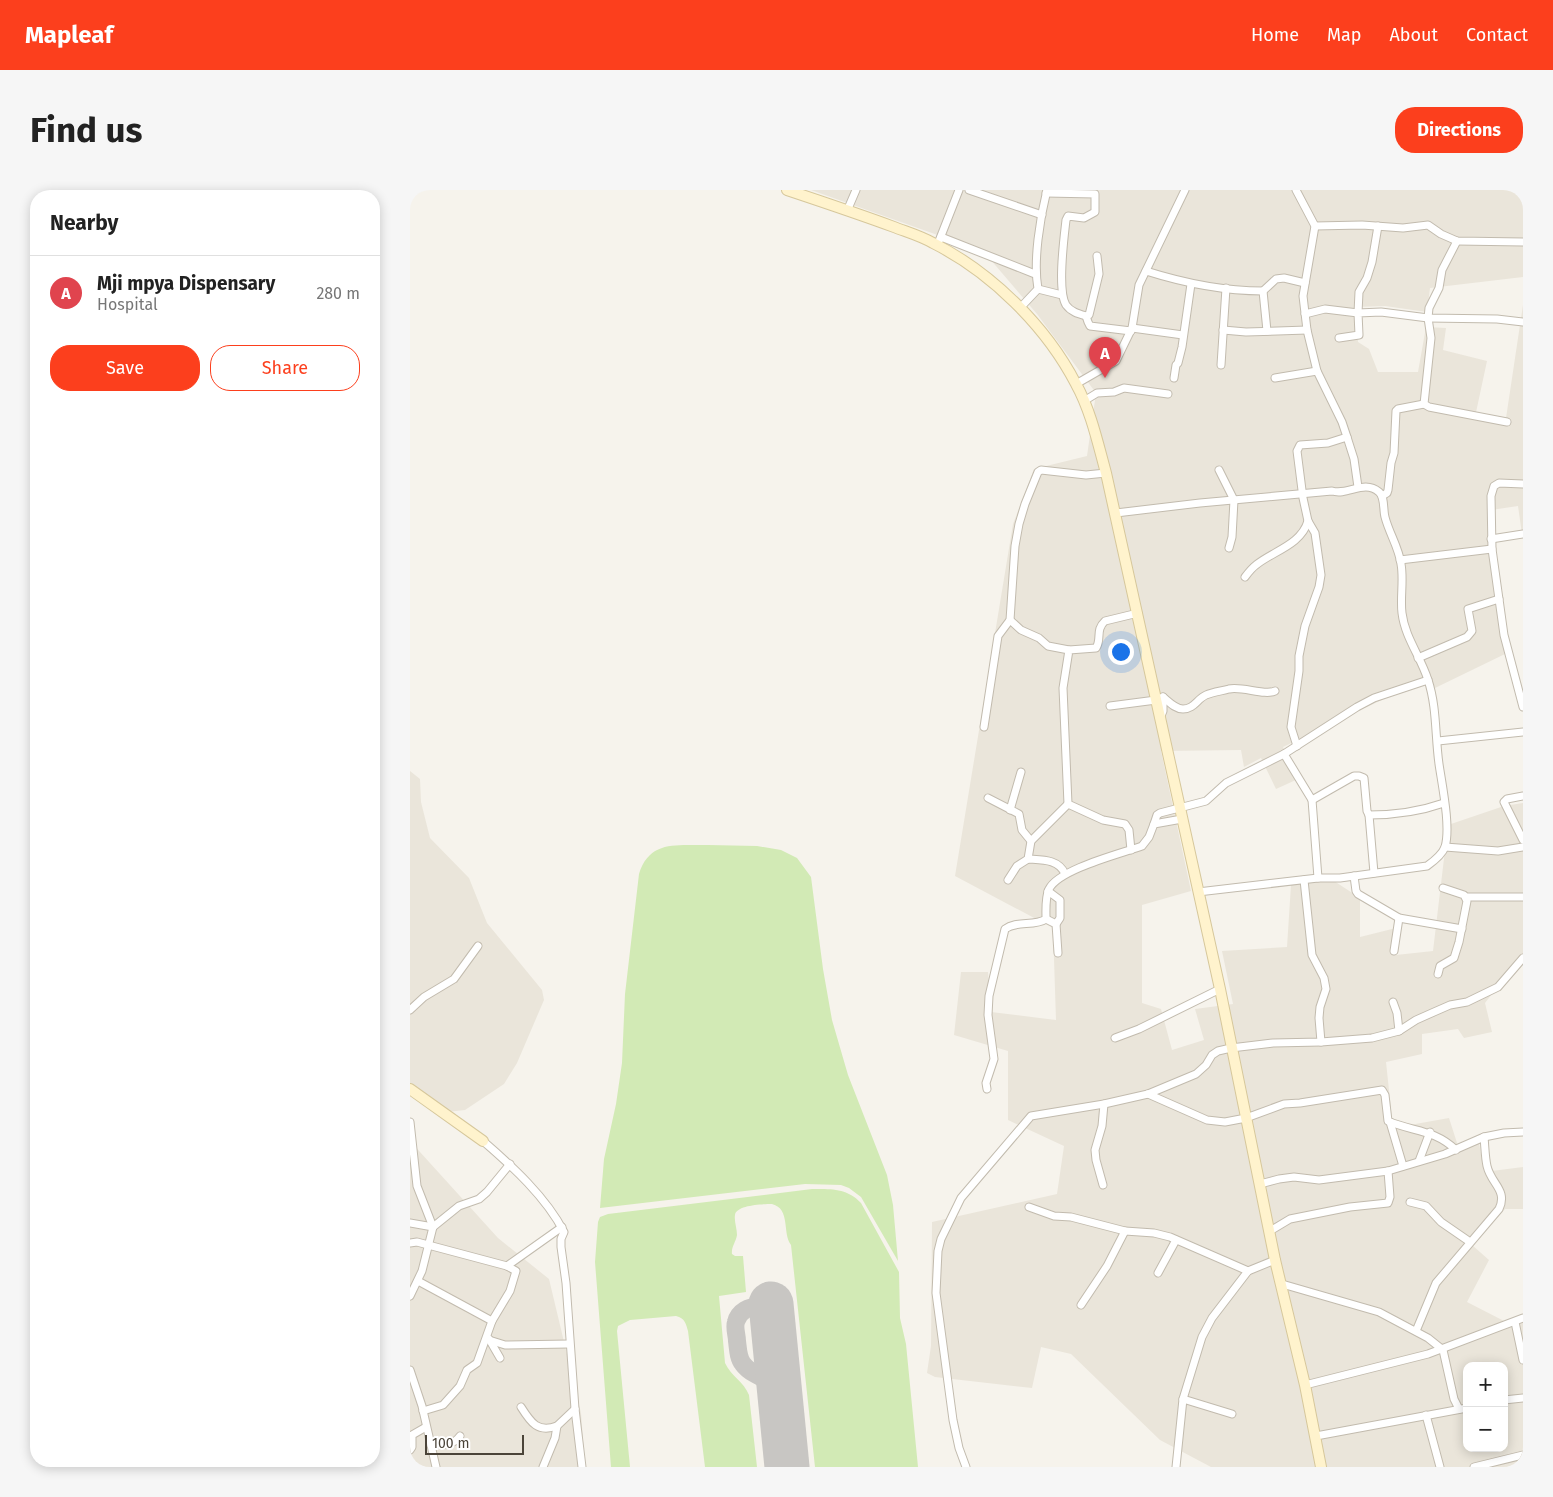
<!DOCTYPE html>
<meta charset="utf-8">
<style>
:root{--surface:#fff;--page:#f6f6f6;--text:#222;--muted:#767676;--line:#e0e0e0;--accent:#fc3f1d}
body{margin:0;font-family:"Fira Sans",sans-serif;background:var(--page);color:var(--text)}
.controls{position:absolute;right:15px;bottom:15px;display:grid;overflow:hidden;border-radius:10px;box-shadow:0 2px 12px #0003}
.controls button{width:45px;height:45px;display:grid;place-items:center;padding:0;border:0;border-bottom:1px solid var(--line);background:var(--surface);color:var(--text);font:25px sans-serif}
.scale{position:absolute;left:15px;bottom:12px;width:99px;box-sizing:border-box;padding-left:5px;border:2px solid #4b4439;border-top:0;font-size:14px;line-height:18px;white-space:nowrap;color:#4b4439;-webkit-text-stroke:4px #fff;paint-order:stroke}
.you{position:absolute;left:710px;top:461px;width:18px;height:18px;margin:-12px;border:4px solid #fff;border-radius:50%;background:#1a73e8;box-shadow:0 0 0 8px #1a73e833}
.badge{display:grid;place-items:center;width:32px;height:32px;border-radius:50%;background:var(--accent);color:#fff;font-size:16px;font-weight:700}
.pin{position:absolute;translate:-50% -41px;filter:drop-shadow(0 1px 2px #0008)}
.pin::after{content:'';position:absolute;top:26px;width:18px;height:15px;background:inherit;clip-path:polygon(0 0,100% 0,50% 100%)}
.list{margin:0;padding:0;list-style:none}
h2{display:flex;justify-content:space-between;align-items:center;height:65px;margin:0;padding:0 20px;font-size:21px}
h2 small{font-size:16px;font-weight:400;color:var(--muted)}
.list li{display:grid;grid-template-columns:32px 1fr auto;gap:15px;align-items:center;box-sizing:border-box;height:75px;padding:0 20px;border-top:1px solid var(--line)}
.list b{display:block;font-size:19px;white-space:nowrap}
.list p{margin:0;font-size:16px;white-space:nowrap;color:var(--muted)}
.list em{font-size:16px;font-style:normal;color:var(--muted)}
.actions{display:flex;gap:10px;padding:15px 20px}
.actions a{flex:1;padding:11px 0;border:1px solid var(--accent);border-radius:20px;text-align:center;font-size:18px;color:var(--accent)}
.actions .main{background:var(--accent);color:#fff}
.map{position:relative;flex:none;width:1113px;height:1277px;overflow:hidden;border-radius:20px}
header{display:flex;align-items:center;gap:30px;box-sizing:border-box;height:70px;padding:0 25px;background:var(--accent);color:#fff}
header strong{font-size:24px}
nav{display:flex;gap:28px;margin-inline-start:auto;font-size:18px}
.intro{display:flex;align-items:center;justify-content:space-between;box-sizing:border-box;height:120px;padding:0 30px}
h1{margin:0;font-size:35px}
.button{padding:12px 22px;border-radius:20px;background:var(--accent);color:#fff;font-size:18px;font-weight:700}
main{display:flex;gap:30px;padding:0 30px}
aside{flex:1;background:var(--surface);border-radius:20px;box-shadow:0 2px 12px #0003}
.map>svg:first-child{display:block}
.residential{fill:#eae5da;fill-rule:evenodd}
.green{fill:#d2eab5}
.lines{fill:none;stroke-linecap:round;stroke-linejoin:round}
.taxiway{stroke:#c8c6c3;stroke-width:18}
.runway{stroke:#c8c6c3;stroke-width:45}
.street-casing{stroke:#c2bbae;stroke-width:9}
.secondary-casing{stroke:#d6c79b;stroke-width:12}
.street{stroke:#fff;stroke-width:7}
.secondary{stroke:#fff3cd;stroke-width:10}
</style>
<header>
<strong>Mapleaf</strong>
<nav><a>Home</a><a>Map</a><a>About</a><a>Contact</a></nav>
</header>
<div class="intro"><h1>Find us</h1><a class="button">Directions</a></div>
<main>
<aside>
<h2>Nearby<small></small></h2>
<ul class="list">
<li><span class="badge" style="background:#e0444e">A</span><div><b>Mji mpya Dispensary</b><p>Hospital</p></div><em>280 m</em></li>
</ul>
<div class="actions"><a class="main">Save</a><a>Share</a></div>
</aside>
<div class="map">
<svg width="1113" height="1277" viewBox="0 0 1113 1277">
<rect width="100%" height="100%" fill="#f6f3ec"/>
<g class="residential">
<path d="M 401,0 L 1113,0 L 1113,87 L 1020,98 L 1017,122 L 975,116 L 945,117 L 948,152 L 959,159 L 968,182 L 1008,182 L 1016,137 L 1036,138 L 1033,160 L 1077,171 L 1065,227 L 1096,228 L 1113,115 L 1113,343 L 1112,344 L 1108,316 L 1081,320 L 1082,347 L 1095,464 L 1025,498 L 1020,487 L 873,557 L 888,589 L 866,599 L 851,568 L 834,577 L 831,560 L 751,561 L 781,701 L 732,715 L 732,813 L 751,819 L 762,860 L 794,850 L 785,819 L 823,814 L 812,761 L 877,757 L 881,695 L 921,689 L 950,708 L 950,747 L 990,737 L 986,765 L 1023,761 L 1038,635 L 1094,616 L 1113,613 L 1113,773 L 1098,783 L 1075,813 L 1082,842 L 1054,848 L 1048,839 L 1012,844 L 1012,864 L 976,872 L 983,938 L 1039,928 L 1048,956 L 1069,953 L 1074,982 L 1113,977 L 1113,1019 L 1095,1019 L 1062,1055 L 1079,1070 L 1057,1112 L 1096,1132 L 1113,1128 L 1113,1277 L 801,1277 L 750,1250 L 661,1164 L 631,1157 L 622,1198 L 525,1187 L 517,1183 L 521,1156 L 522,1032 L 647,1004 L 654,956 L 598,930 L 598,861 L 544,845 L 551,782 L 578,782 L 581,822 L 646,830 L 643,738 L 545,686 L 603,334 L 624,279 L 677,266 L 686,203 L 627,124 L 580,69 L 550,53 ZM 1057,1176 L 1094,1176 L 1094,1258 L 1057,1258 Z"/>
<polygon points="0,581 10,589 11,612 20,648 59,688 77,733 132,800 134,810 107,873 94,894 55,920 37,922 0,902"/>
<polygon points="0,951 88,1048 139,1089 171,1223 175,1277 0,1277"/>
</g>
<g class="green">
<path d="M 298,655 L 347,656 L 371,660 L 387,668 L 401,687 L 413,779 L 422,830 L 438,885 L 477,985 L 483,1015 L 488,1071 L 451,1007 L 439,998 L 431,995 L 395,994 L 190,1018 L 194,969 L 206,914 L 212,873 L 215,804 L 229,684 C 240,649 268,656 298,655 Z"/>
<path d="M 402,999 C 421,999 437,998 451,1013 L 489,1082 L 490,1128 L 496,1154 L 508,1277 L 405,1277 L 381,1055 C 372,1043 381,1019 362,1014 C 353,1014 326,1015 325,1025 C 324,1031 327,1038 327,1045 C 326,1052 321,1057 322,1064 L 325,1066 L 333,1066 L 336,1102 L 309,1106 L 315,1173 C 321,1186 334,1192 339,1205 L 347,1277 L 295,1277 L 278,1141 C 276,1134 275,1128 266,1126 L 220,1130 L 208,1136 L 207,1141 L 220,1277 L 201,1277 L 185,1072 L 188,1032 L 190,1027 L 198,1024 Z"/>
</g>
<g class="lines">
<path class="taxiway" d="M 365,1159 C 368,1150 377,1142 374,1131 C 368,1111 331,1111 326,1132 C 324,1138 327,1145 327,1151 C 328,1158 328,1168 333,1174 C 340,1184 358,1190 369,1196"/>
<polyline class="runway" points="361,1114 377,1277"/>
<defs>
<g id="street">
<polyline points="559,0 632,25"/>
<polyline points="886,0 905,36 893,106 897,140 907,181 932,232 937,247 918,253 890,255 887,261 893,308 898,331 905,343 911,385 909,397 895,436 889,466 889,481 881,537 887,556"/>
<path d="M 636,3 L 685,4 L 685,22 L 674,28 L 658,26 L 656,30 C 654,48 647,100 656,115 C 661,122 669,124 676,126 L 679,125 L 689,84 L 687,66"/>
<polyline points="437,21 446,0"/>
<polyline points="905,36 952,35 993,38 1018,35 1031,44 1047,51 1113,52"/>
<polyline points="531,47 625,84"/>
<polyline points="529,51 549,0"/>
<polyline points="1047,51 1032,80 1029,98 1019,118 1018,128 1021,148 1014,214 1019,217 1097,232"/>
<path d="M 736,81 C 774,93 813,101 853,101 L 866,89 L 874,88 L 895,93"/>
<polyline points="628,99 652,105"/>
<polyline points="853,101 857,141"/>
<path d="M 610,118 L 628,99 C 623,71 630,28 637,0"/>
<polyline points="895,124 915,119 948,123 949,102 957,88 962,72 968,36"/>
<polyline points="676,126 678,132 680,136 721,141"/>
<polyline points="722,138 773,145"/>
<polyline points="813,140 836,142 897,140"/>
<polyline points="929,148 949,145 948,123 971,122 1018,128 1087,129 1113,132"/>
<polyline points="811,175 816,98"/>
<polyline points="764,188 766,175 768,173 772,157 781,94"/>
<polyline points="865,188 907,181"/>
<polyline points="666,194 706,171 722,138 729,95 775,0"/>
<polyline points="674,211 687,203 704,202 714,198 758,204"/>
<polyline points="937,247 944,269 948,297"/>
<polyline points="809,280 824,310 822,347 819,358"/>
<polyline points="1113,294 1089,293 1084,296 1081,306 1082,359 1094,445 1113,517"/>
<polyline points="972,306 977,303 978,300 981,273 984,263 986,221 988,219 1014,214"/>
<path d="M 706,323 L 790,313 L 922,301 C 938,306 954,289 969,302 C 975,307 973,320 975,327 C 979,343 989,358 991,374 C 994,390 990,407 992,423 C 995,448 1011,467 1018,490 C 1027,517 1025,546 1029,574 C 1032,595 1041,637 1035,657 C 1032,665 1024,671 1017,676 L 930,688 L 908,688 L 788,702"/>
<polyline points="1081,349 1113,344"/>
<polyline points="990,370 1082,359"/>
<path d="M 835,387 C 838,383 842,378 846,375 C 863,361 891,355 898,331"/>
<polyline points="600,430 611,440 629,448 638,456 659,460"/>
<polyline points="1008,468 1057,447 1062,441 1058,419 1089,409"/>
<path d="M 753,507 C 759,512 765,519 773,519 C 784,519 787,509 796,505 C 803,502 812,501 819,499 C 832,496 855,506 865,501"/>
<polyline points="700,516 746,510"/>
<polyline points="750,528 753,521 753,507"/>
<polyline points="574,537 588,446 600,430 605,356 609,334 615,314 628,282 631,280 676,285 696,283"/>
<polyline points="1028,551 1113,542"/>
<path d="M 874,564 L 902,610 L 944,586 L 949,586 L 954,588 L 957,621 L 959,625 C 984,625 1011,621 1034,613"/>
<polyline points="1113,606 1097,609 1094,612 1113,650"/>
<polyline points="578,608 609,624 612,640 621,651"/>
<polyline points="902,610 908,688"/>
<polyline points="600,620 611,582"/>
<polyline points="959,625 964,683"/>
<polyline points="744,634 747,625 750,623 796,611 816,593 874,564 947,517 964,508 1018,490"/>
<polyline points="1035,657 1088,661 1113,657"/>
<path d="M 721,660 L 719,640 L 715,634 L 693,630 L 658,614 L 653,498 L 659,460 L 686,458 C 692,449 685,440 695,431 L 728,423"/>
<path d="M 618,669 C 632,670 649,669 655,684"/>
<polyline points="944,686 946,701 948,704 989,728 1052,739"/>
<polyline points="598,690 607,676 618,669 621,651 658,614"/>
<polyline points="894,690 902,765 914,788 916,799 910,817 909,828 911,852"/>
<polyline points="638,701 650,710 650,728 646,734"/>
<polyline points="1056,707 1113,707"/>
<polyline points="636,729 646,734 648,763"/>
<polyline points="984,761 989,728"/>
<polyline points="1028,784 1030,776 1044,768 1049,752 1057,711 1054,705 1033,698"/>
<polyline points="983,812 987,823 989,841"/>
<polyline points="0,820 14,807 44,789 68,756"/>
<polyline points="705,848 729,839 810,799"/>
<path d="M 577,899 L 576,893 L 584,869 L 578,825 L 579,806 L 595,739 C 607,730 624,737 636,729 C 636,719 635,708 639,699 C 649,679 710,664 732,656 L 739,647 L 744,634 L 772,629"/>
<path d="M 738,904 L 797,930 L 815,932 L 836,928 L 874,914 L 890,913 L 972,900 L 975,905 L 978,931 C 1003,942 1024,939 1046,960"/>
<polyline points="980,932 993,976"/>
<path d="M 73,951 C 102,976 136,1007 154,1042 L 151,1049 L 151,1057 L 156,1093 L 165,1219 L 172,1277"/>
<polyline points="1009,971 1020,942"/>
<polyline points="850,994 869,989 884,987 909,990 978,981 1035,964 1074,947 1094,943 1113,942"/>
<polyline points="693,995 686,970 685,960 692,936 694,914"/>
<polyline points="1000,1012 1016,1016 1031,1032 1060,1052"/>
<polyline points="619,1017 644,1026 661,1027 715,1041 697,1076 671,1115"/>
<polyline points="0,1033 23,1037"/>
<polyline points="23,1037 49,1016 69,1009 77,1002 100,974"/>
<polyline points="715,1041 744,1043 760,1047 838,1081"/>
<polyline points="860,1041 880,1029 940,1017 978,1013 980,1007 978,981"/>
<polyline points="0,1053 7,1052 97,1076 106,1081 100,1101 82,1131 67,1173 57,1180 50,1196 33,1215 13,1221"/>
<polyline points="97,1076 152,1037"/>
<polyline points="748,1083 766,1050"/>
<polyline points="8,1091 82,1131"/>
<polyline points="872,1094 969,1122 1018,1148 1033,1160 1044,1209 1049,1219"/>
<polyline points="0,1106 12,1081 23,1037 7,996 0,932"/>
<polyline points="1105,1132 1113,1170"/>
<path d="M 1006,1141 L 1026,1093 L 1089,1019 C 1098,1000 1081,994 1077,976 C 1075,967 1075,957 1074,947"/>
<polyline points="79,1149 90,1168"/>
<polyline points="79,1150 95,1155 159,1154"/>
<polyline points="0,1180 12,1216 26,1277"/>
<polyline points="895,1195 1018,1164 1113,1128"/>
<polyline points="773,1209 822,1224"/>
<polyline points="1094,1210 1113,1208"/>
<path d="M 111,1217 C 121,1233 128,1243 147,1236"/>
<polyline points="1016,1225 1030,1277"/>
<polyline points="906,1246 1057,1218"/>
<path d="M 21,1255 C 32,1255 43,1256 50,1246"/>
<polyline points="0,1260 2,1257 2,1245 16,1237"/>
<polyline points="133,1277 145,1248 147,1236 165,1219"/>
<polyline points="556,1277 549,1258 543,1230 526,1103 528,1061 531,1049 551,1008 621,926 694,914 738,904 786,884 796,875 802,865 808,861 821,858 863,853 911,852 962,848 989,841 1006,830 1024,822 1040,815 1057,812 1088,797 1113,768"/>
<polyline points="766,1277 773,1209 792,1147 802,1128 838,1081 865,1070"/>
<polyline points="1064,1277 1113,1265"/>
</g>
<g id="secondary">
<path d="M 377,0 C 413,12 449,24 484,37 C 497,42 511,46 523,53 C 581,82 636,136 666,194 C 681,221 688,254 696,283 L 810,799 L 865,1070 L 895,1195 L 911,1277"/>
<polyline points="0,899 73,951"/>
</g>
</defs>
<use href="#street" class="street-casing"/>
<use href="#secondary" class="secondary-casing"/>
<use href="#street" class="street"/>
<use href="#secondary" class="secondary"/>
</g>
</svg>
<div class="controls">
<button>+</button>
<button>−</button>
</div>
<div class="scale">100 m</div>
<div class="you"></div>
<div class="pin badge" style="left:695px;top:188px;background:#e0444e">A</div>
</div>
</main>
